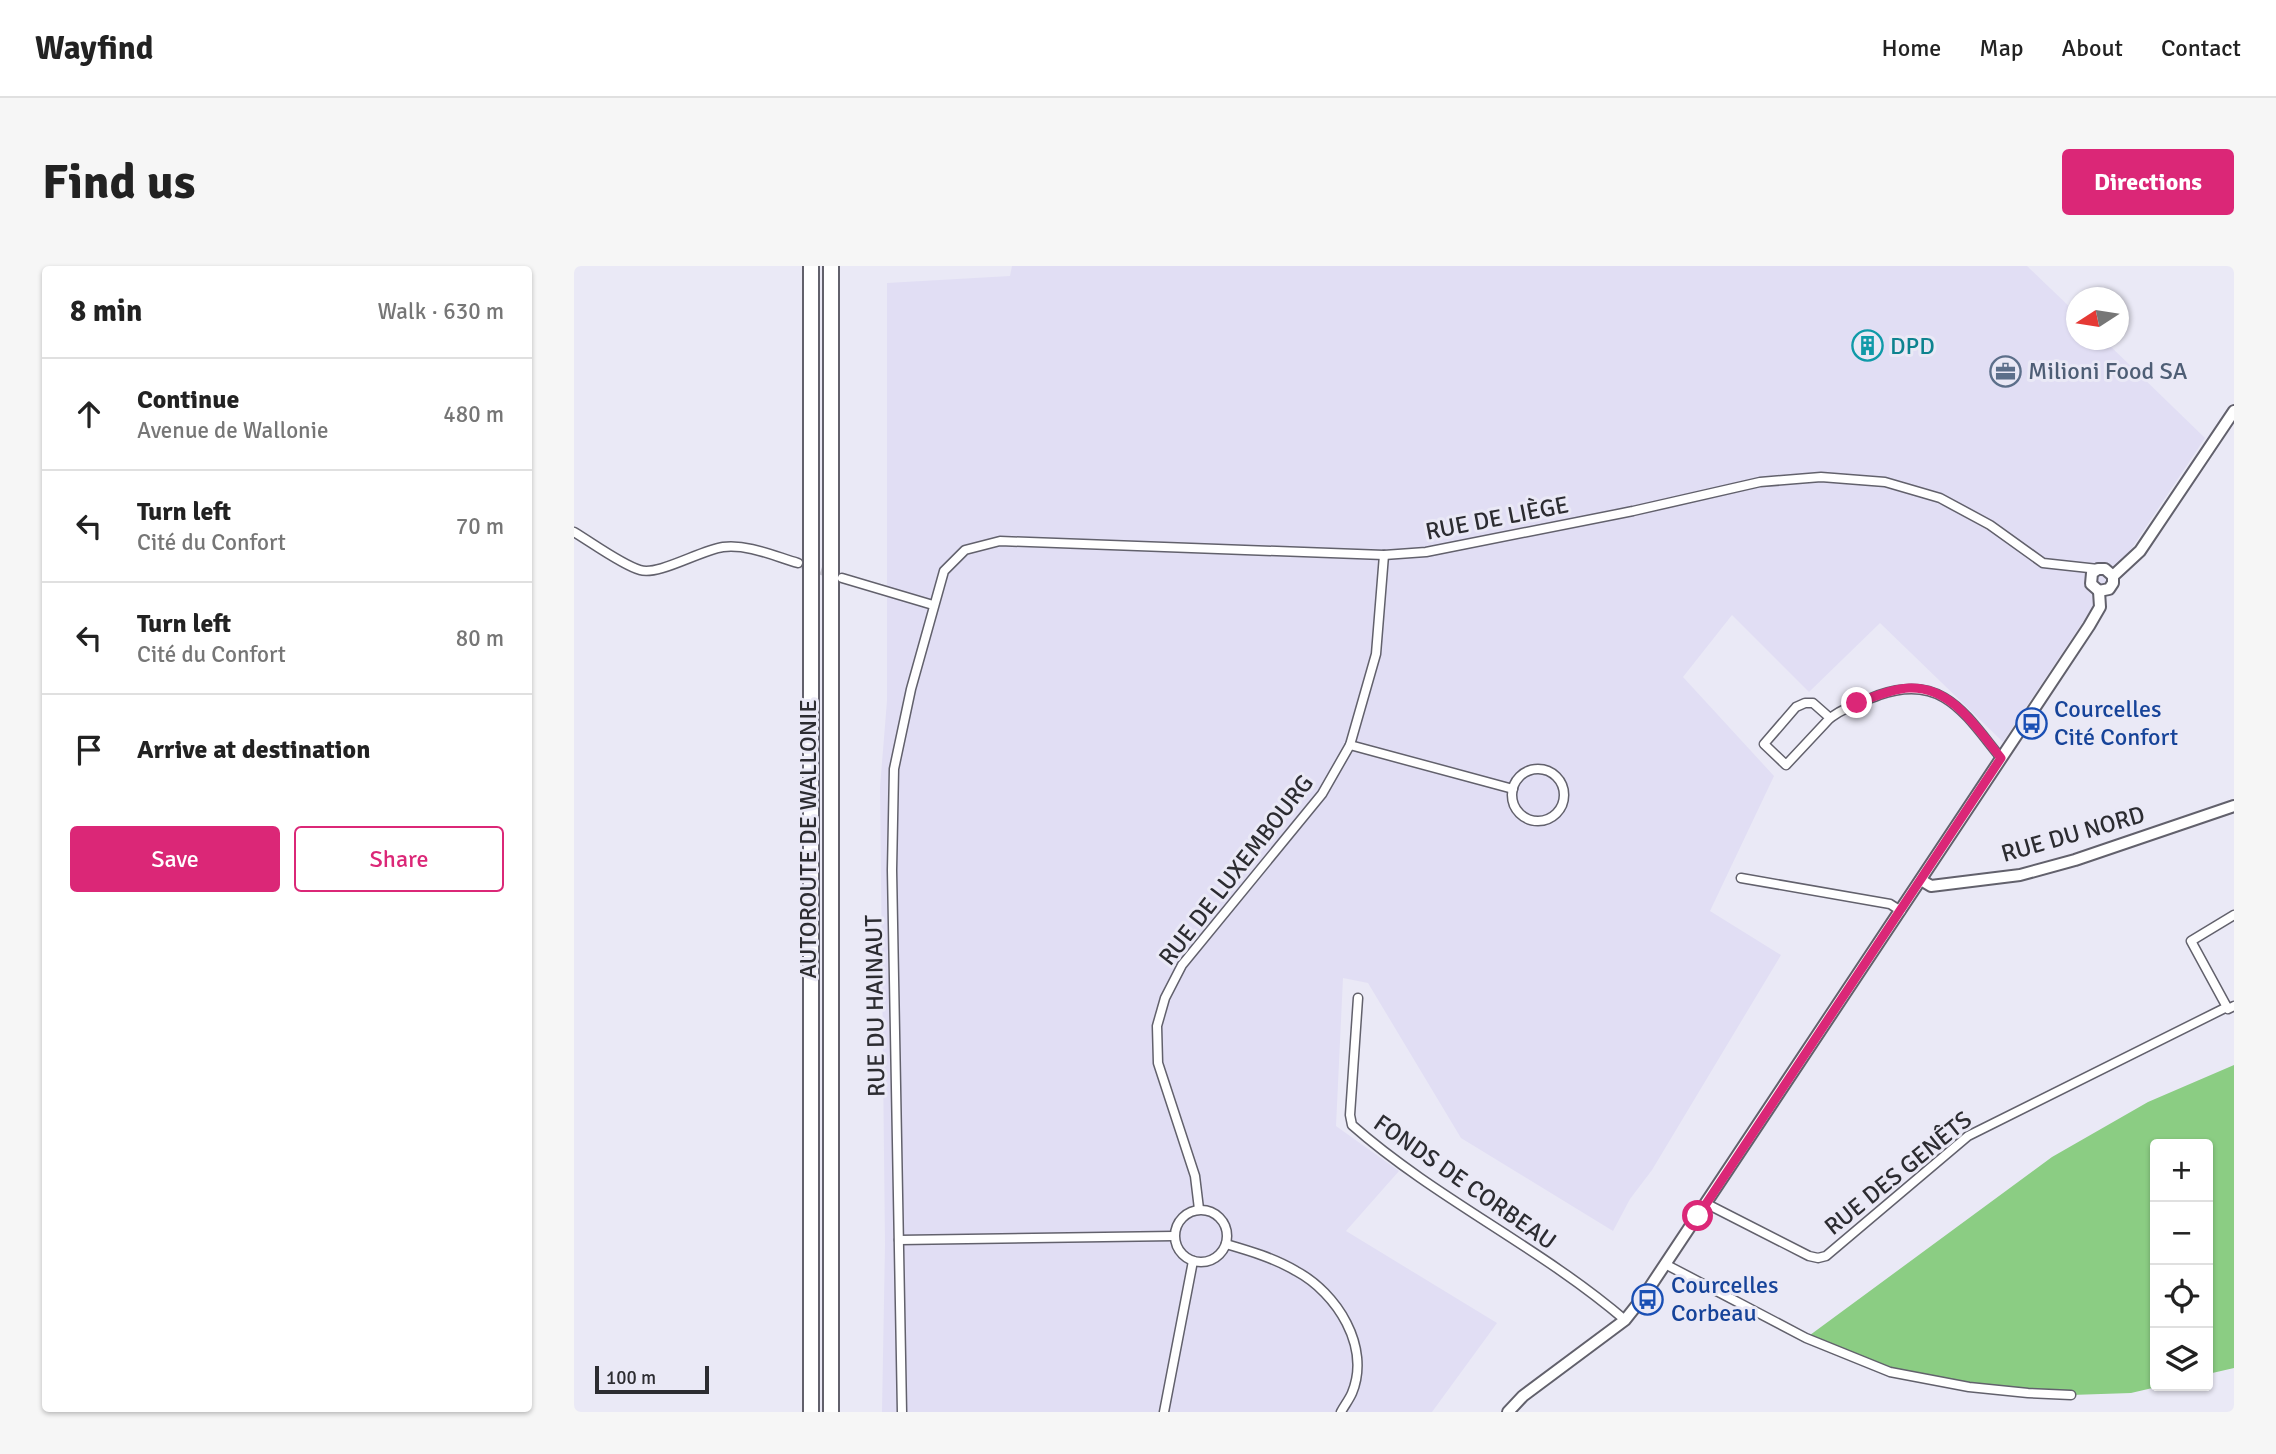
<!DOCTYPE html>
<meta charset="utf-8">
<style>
:root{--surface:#fff;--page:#f6f6f6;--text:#222;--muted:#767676;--line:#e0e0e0;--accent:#db2777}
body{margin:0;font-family:Signika,sans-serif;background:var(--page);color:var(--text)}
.controls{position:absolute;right:21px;bottom:21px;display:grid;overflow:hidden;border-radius:7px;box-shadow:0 2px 5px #0004}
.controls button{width:63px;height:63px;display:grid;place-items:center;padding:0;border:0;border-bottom:2px solid var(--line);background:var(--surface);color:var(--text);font:35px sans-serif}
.compass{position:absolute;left:1492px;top:21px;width:63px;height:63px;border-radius:50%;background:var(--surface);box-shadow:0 2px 5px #0004;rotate:258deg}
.scale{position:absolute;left:21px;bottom:18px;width:114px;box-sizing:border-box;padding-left:7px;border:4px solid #2c2c31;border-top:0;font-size:19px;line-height:24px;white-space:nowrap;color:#2c2c31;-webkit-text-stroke:5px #eae9f6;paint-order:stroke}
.stop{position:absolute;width:21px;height:21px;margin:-16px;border:5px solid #db2777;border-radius:50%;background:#fff}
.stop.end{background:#db2777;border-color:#fff;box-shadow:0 2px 7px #0008}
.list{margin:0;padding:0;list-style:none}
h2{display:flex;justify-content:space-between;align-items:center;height:91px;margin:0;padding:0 28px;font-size:30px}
h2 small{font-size:23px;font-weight:400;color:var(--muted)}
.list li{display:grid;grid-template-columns:46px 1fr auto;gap:21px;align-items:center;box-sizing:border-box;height:112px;padding:0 28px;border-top:2px solid var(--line)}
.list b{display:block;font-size:26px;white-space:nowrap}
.list p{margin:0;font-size:23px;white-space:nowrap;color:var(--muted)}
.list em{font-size:23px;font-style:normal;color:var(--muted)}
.actions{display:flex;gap:14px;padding:21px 28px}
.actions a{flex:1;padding:16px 0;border:2px solid var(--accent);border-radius:7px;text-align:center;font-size:24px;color:var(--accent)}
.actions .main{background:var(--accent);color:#fff}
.icon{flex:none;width:38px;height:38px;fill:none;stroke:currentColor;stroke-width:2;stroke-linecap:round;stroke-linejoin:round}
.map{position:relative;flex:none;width:1660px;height:1146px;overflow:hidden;border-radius:7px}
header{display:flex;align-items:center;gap:42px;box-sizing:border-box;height:98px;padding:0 35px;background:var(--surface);border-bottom:2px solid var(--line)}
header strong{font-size:33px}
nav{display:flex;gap:38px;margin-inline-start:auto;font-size:24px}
.intro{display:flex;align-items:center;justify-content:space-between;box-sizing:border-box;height:168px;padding:0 42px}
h1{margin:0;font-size:49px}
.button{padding:18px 32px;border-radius:7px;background:var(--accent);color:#fff;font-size:24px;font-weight:700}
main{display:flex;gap:42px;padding:0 42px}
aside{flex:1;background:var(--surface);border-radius:7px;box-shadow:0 2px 5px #0004}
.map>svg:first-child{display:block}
.industrial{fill:#e1def4}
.green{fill:#8bcd83}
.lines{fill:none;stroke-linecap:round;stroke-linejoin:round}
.street-tunnel{stroke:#c4c3cf;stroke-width:8;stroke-dasharray:8 4;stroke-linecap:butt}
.street-casing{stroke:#62616c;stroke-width:11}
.secondary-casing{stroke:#62616c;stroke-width:14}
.highway-casing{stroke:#62616c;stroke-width:18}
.street{stroke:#fff;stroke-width:8}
.secondary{stroke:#fff;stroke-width:10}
.highway{stroke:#fff;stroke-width:14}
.route{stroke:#db2777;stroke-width:9}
.labels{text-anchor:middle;stroke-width:6;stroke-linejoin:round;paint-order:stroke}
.culture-label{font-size:24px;fill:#0d838f;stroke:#eae9f6;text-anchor:start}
.service-label{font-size:24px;fill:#4e5e75;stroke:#eae9f6;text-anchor:start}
.street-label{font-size:24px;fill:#2c2c31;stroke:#eae9f6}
.transit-label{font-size:24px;fill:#164399;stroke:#eae9f6;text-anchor:start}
</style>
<header>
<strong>Wayfind</strong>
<nav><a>Home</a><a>Map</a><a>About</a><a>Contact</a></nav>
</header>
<div class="intro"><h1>Find us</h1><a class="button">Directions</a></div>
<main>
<aside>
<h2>8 min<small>Walk · 630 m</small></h2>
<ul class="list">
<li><svg class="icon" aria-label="ahead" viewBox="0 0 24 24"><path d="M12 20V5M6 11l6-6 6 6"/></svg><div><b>Continue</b><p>Avenue de Wallonie</p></div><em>480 m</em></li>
<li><svg class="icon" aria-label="left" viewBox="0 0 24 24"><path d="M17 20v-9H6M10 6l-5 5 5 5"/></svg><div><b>Turn left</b><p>Cité du Confort</p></div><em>70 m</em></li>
<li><svg class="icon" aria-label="left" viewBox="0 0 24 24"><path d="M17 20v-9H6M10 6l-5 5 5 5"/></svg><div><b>Turn left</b><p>Cité du Confort</p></div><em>80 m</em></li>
<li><svg class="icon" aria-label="arrive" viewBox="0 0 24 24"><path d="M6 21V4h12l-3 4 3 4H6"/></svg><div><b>Arrive at destination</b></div></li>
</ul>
<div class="actions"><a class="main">Save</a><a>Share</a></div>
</aside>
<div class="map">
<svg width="1660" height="1146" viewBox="0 0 1660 1146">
<rect width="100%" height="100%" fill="#eae9f6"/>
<polygon class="industrial" points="438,0 1453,0 1502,47 1503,74 1530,74 1631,172 1429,476 1306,357 1235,426 1158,349 1109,411 1200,510 1136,645 1207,689 1078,904 1056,933 1039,965 887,872 794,717 769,712 762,860 825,905 772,965 923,1057 858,1146 308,1146 311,979 306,521 313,435 313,17 436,10"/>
<polygon class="green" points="1660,799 1660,1102 1634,1108 1634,878 1581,878 1581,1120 1587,1120 1557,1127 1497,1129 1454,1127 1316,1106 1232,1072 1478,891 1574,836"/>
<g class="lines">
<polyline class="street-tunnel" points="224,297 259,309"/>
<defs>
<g id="street">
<path d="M 0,266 C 17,276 48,299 66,304 C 84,310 127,284 149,281 C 174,278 200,290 224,297"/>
<polyline points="268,312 359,339"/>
<polygon points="1231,437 1239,437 1256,452 1212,499 1190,478 1222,441"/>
<path d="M 1256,452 C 1271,441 1287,436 1305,429 C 1369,407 1391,448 1427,492"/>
<polyline points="776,479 939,523"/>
<circle cx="964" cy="529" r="26"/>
<polyline points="1167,612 1316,638 1327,645"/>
<polyline points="1660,649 1617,675 1654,743 1660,740"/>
<path d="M 784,732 L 776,849 L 778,859 C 862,933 966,981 1051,1054"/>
<polyline points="1133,938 1235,990 1244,992 1252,990 1394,870 1653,741"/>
<polyline points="625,943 621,910 584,797 583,760 591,732 608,699 748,528 776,479 802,388 810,289"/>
<circle cx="627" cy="970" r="26"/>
<polyline points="325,974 600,970"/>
<path d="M 652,978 C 676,985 700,992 722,1005 C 763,1027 797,1081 778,1127 C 775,1134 770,1140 767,1146"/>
<polyline points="1091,998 1232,1072 1316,1106 1395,1121 1454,1127 1497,1129"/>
<polyline points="328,1146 318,604 320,503 337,423 370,305 391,284 426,275 810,289 852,286 1059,245 1186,216 1247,211 1311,216 1366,232 1416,259 1469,297 1524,303"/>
<polyline points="590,1146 619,995"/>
</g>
<g id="secondary">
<polyline points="1539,310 1566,285 1660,145"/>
<polyline points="1525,325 1517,318 1518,307 1524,303 1531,303 1539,310"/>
<polyline points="1525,325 1535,323 1539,317 1539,310"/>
<polyline points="1347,614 1357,620 1446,609 1501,594 1660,540"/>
<polyline points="934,1146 949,1130 1051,1054 1070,1030 1515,360 1526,341 1525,325"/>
</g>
<g id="highway">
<polyline points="237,1146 237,0"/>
<polyline points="257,1146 257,0"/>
</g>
</defs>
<use href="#street" class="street-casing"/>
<use href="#secondary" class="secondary-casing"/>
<use href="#highway" class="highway-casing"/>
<use href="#street" class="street"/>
<use href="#secondary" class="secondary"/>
<use href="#highway" class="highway"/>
</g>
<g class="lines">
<path class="route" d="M 1124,950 L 1427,492 C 1403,463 1378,420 1335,422 C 1317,423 1300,431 1283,437"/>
</g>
<defs>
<symbol id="building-ring" viewBox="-11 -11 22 22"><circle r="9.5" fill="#eae9f6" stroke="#0f9aa8" stroke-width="1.5"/><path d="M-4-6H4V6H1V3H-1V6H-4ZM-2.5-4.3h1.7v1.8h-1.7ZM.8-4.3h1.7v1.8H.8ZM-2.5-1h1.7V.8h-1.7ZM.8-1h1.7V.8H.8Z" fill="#0f9aa8"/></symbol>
<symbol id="office-ring" viewBox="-11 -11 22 22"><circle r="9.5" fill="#eae9f6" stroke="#5c6f8a" stroke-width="1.5"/><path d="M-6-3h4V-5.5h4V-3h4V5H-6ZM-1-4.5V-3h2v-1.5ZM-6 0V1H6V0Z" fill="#5c6f8a"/></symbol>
<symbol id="bus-ring" viewBox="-11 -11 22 22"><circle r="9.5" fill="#eae9f6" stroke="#1a4fb4" stroke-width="1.5"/><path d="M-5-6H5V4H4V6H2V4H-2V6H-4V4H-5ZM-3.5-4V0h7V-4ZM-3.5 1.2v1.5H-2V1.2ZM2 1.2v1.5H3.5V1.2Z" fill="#1a4fb4"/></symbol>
</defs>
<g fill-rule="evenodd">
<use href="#building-ring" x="1276" y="62" width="35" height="35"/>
<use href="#office-ring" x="1414" y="88" width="35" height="35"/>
<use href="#bus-ring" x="1440" y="440" width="35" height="35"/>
<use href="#bus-ring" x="1056" y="1016" width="35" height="35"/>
</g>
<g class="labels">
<g class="culture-label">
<text x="1316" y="88">DPD</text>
</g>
<g class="service-label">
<text x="1454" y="113">Milioni Food SA</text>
</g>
<g class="street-label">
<text transform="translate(923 252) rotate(-11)" y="8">RUE DE LIÈGE</text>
<text transform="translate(1499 568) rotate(-16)" y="8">RUE DU NORD</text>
<text transform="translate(234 573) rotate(-90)" y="8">AUTOROUTE DE WALLONIE</text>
<text transform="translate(662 604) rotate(-52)" y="8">RUE DE LUXEMBOURG</text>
<text transform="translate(301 740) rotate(-91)" y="8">RUE DU HAINAUT</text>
<text transform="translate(1324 907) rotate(-39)" y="8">RUE DES GENÊTS</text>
<text transform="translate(891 916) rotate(35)" y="8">FONDS DE CORBEAU</text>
</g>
<g class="transit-label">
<text x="1480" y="451">Courcelles<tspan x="1480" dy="28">Cité Confort</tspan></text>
<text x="1097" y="1027">Courcelles<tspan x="1097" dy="28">Corbeau</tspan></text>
</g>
</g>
</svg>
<div class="controls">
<button>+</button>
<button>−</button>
<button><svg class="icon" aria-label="locate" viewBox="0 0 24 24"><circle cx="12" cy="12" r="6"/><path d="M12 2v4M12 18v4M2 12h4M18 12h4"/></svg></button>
<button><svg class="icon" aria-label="layers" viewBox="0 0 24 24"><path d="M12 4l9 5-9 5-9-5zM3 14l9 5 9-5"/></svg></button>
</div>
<svg class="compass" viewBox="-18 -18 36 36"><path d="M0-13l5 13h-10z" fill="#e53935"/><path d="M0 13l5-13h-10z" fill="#767676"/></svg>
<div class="scale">100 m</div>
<div class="stop" style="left:1124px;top:950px"></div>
<div class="stop end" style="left:1283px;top:437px"></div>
</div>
</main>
